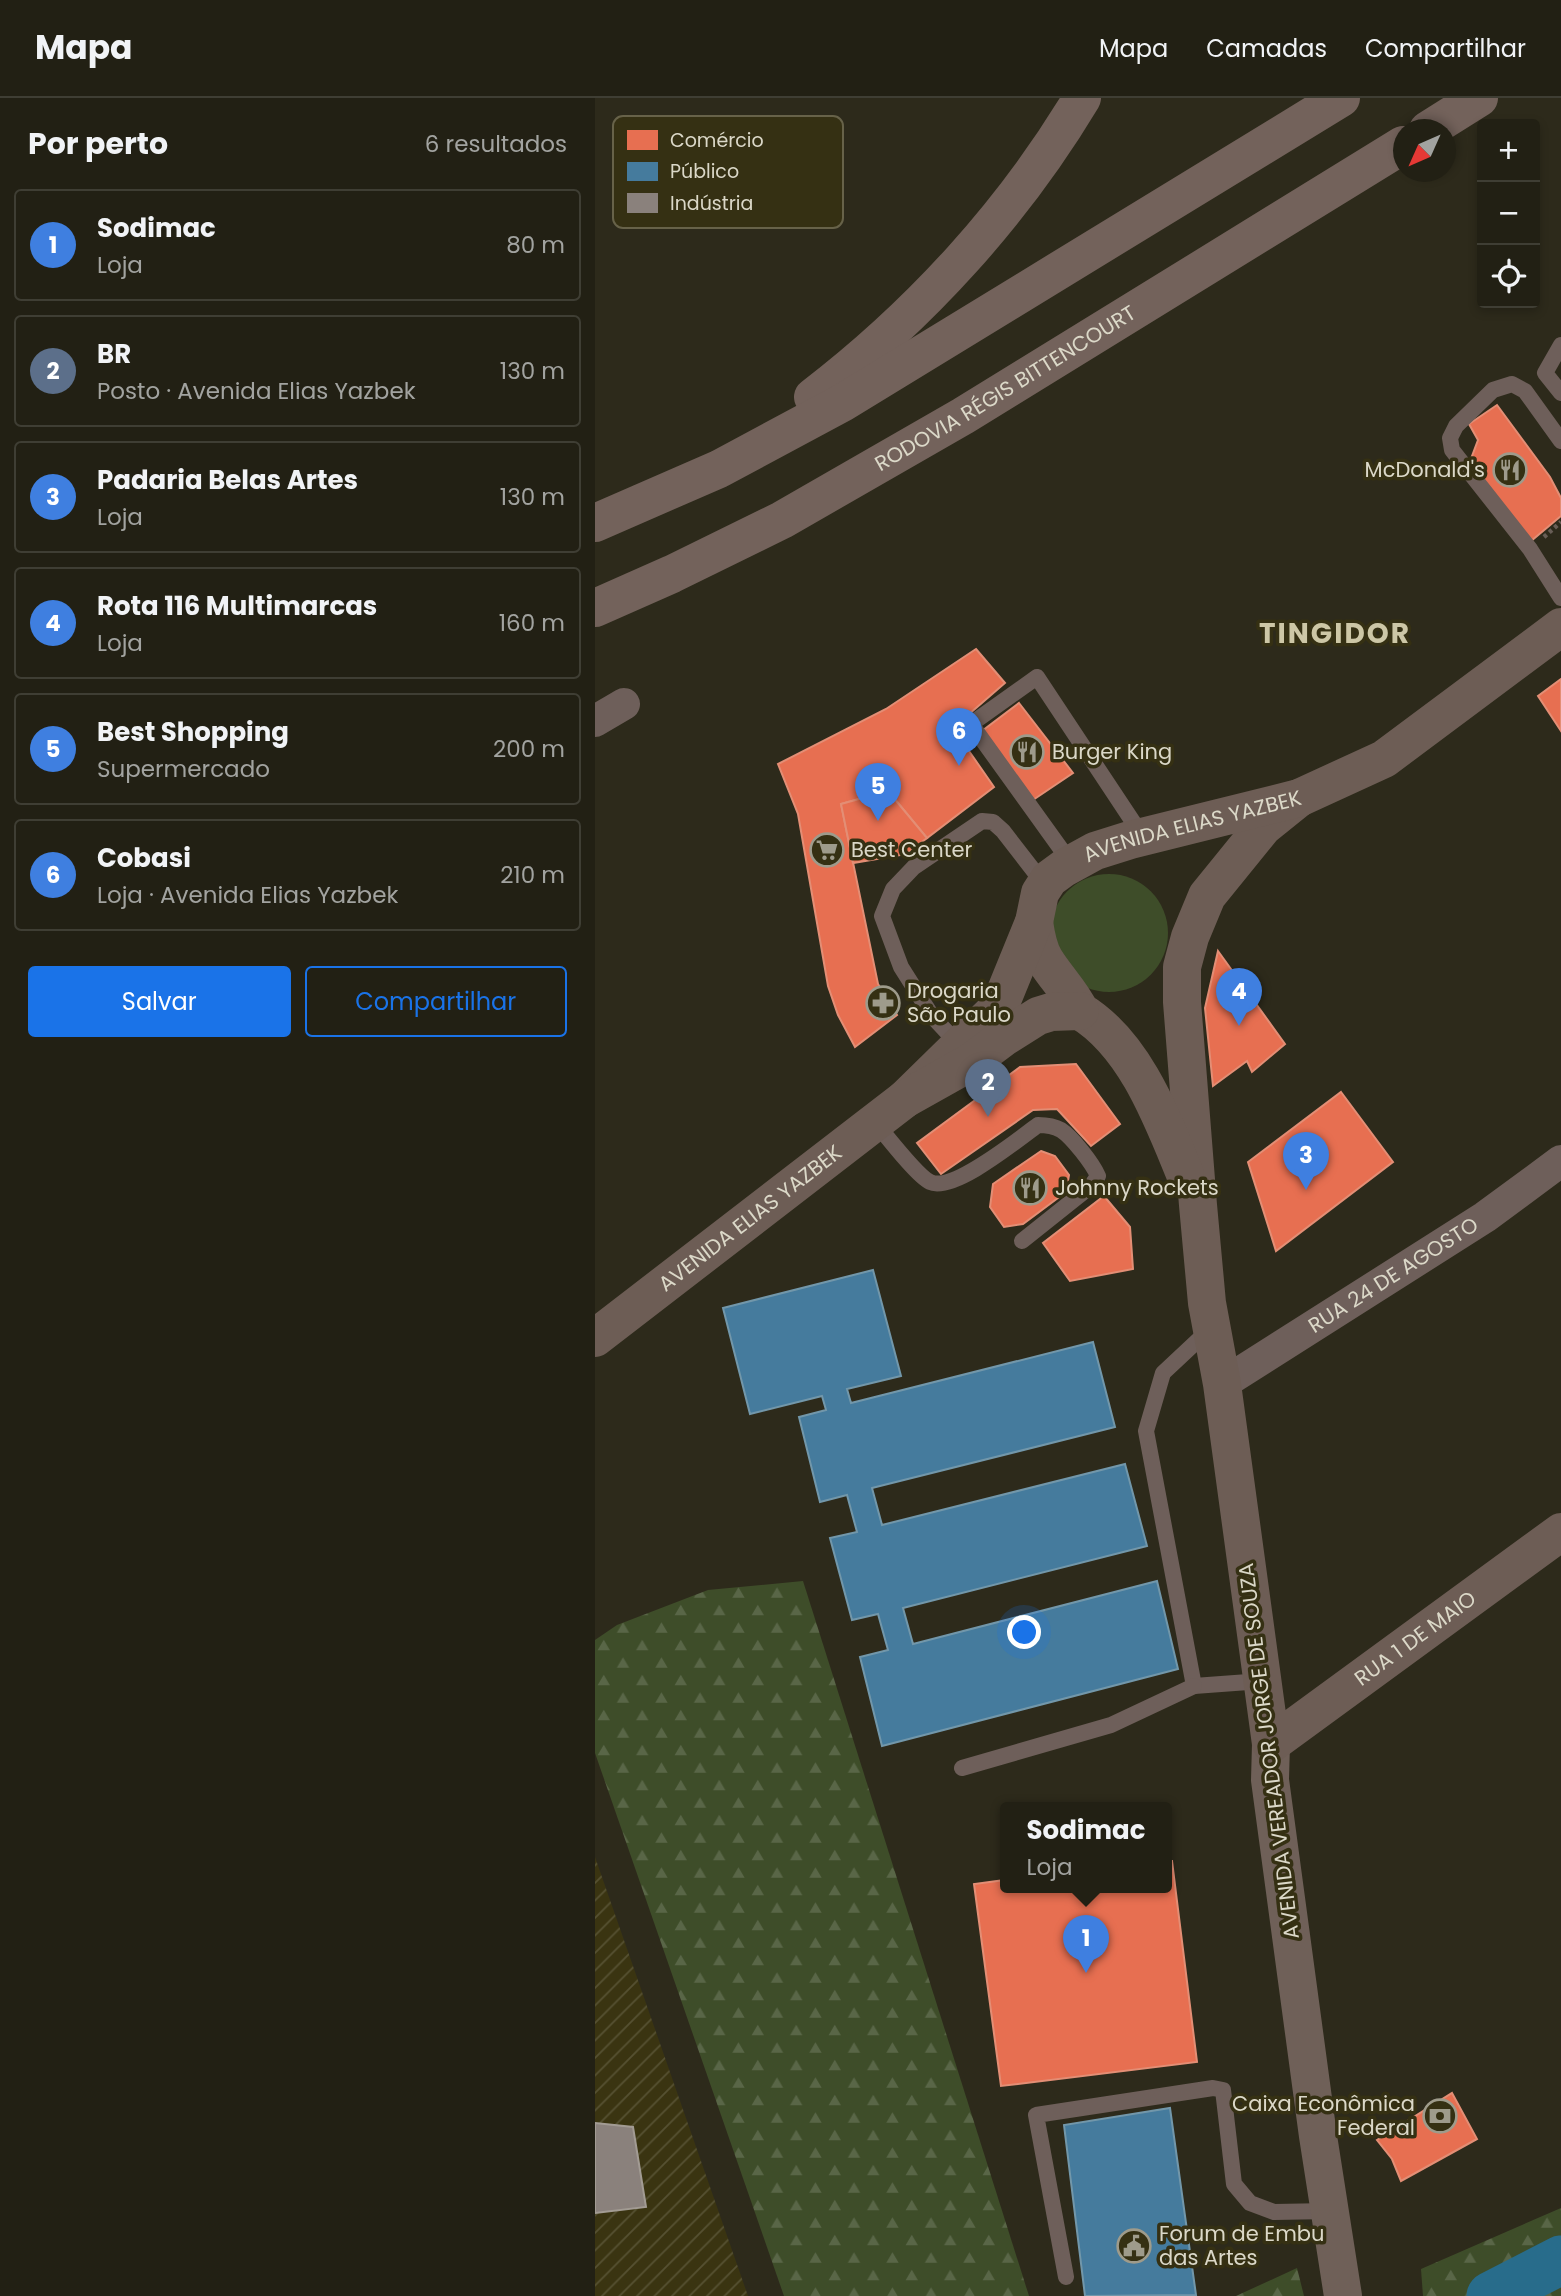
<!DOCTYPE html>
<html lang="pt">
<meta charset="utf-8">
<style>
:root{--surface:#222014;--page:#2a281d;--text:#f1f3f6;--muted:#a2a3a0;--line:#3f3e34;--accent:#1a73e8}
body{margin:0;font-family:Poppins,sans-serif;background:var(--page);color:var(--text)}
.controls{position:absolute;right:21px;top:21px;display:grid;overflow:hidden;border-radius:7px;box-shadow:0 4px 10px #0003}
.controls button{width:63px;height:63px;display:grid;place-items:center;padding:0;border:0;border-bottom:2px solid var(--line);background:var(--surface);color:var(--text);font:35px sans-serif}
.compass{position:absolute;left:798px;top:21px;width:63px;height:63px;border-radius:50%;background:var(--surface);box-shadow:0 4px 10px #0003;rotate:225deg}
.you{position:absolute;left:430px;top:1535px;width:24px;height:24px;margin:-18px;border:5px solid #fff;border-radius:50%;background:#1a73e8;box-shadow:0 0 0 10px #1a73e833}
.badge{display:grid;place-items:center;width:46px;height:46px;border-radius:50%;background:var(--accent);color:#fff;font-size:23px;font-weight:700}
.pin{position:absolute;translate:-50% -58px;filter:drop-shadow(0 2px 4px #0008)}
.pin::after{content:'';position:absolute;top:37px;width:24px;height:21px;background:inherit;clip-path:polygon(0 0,100% 0,50% 100%)}
.popup{position:absolute;left:405px;top:1704px;width:172px;height:91px;box-sizing:border-box;display:grid;place-content:center;border-radius:7px;background:var(--surface);filter:drop-shadow(0 2px 5px #0005);font-size:23px;white-space:nowrap;color:var(--muted)}
.popup b{font-size:26px;color:var(--text)}
.popup::after{content:'';position:absolute;left:50%;top:100%;margin-left:-14px;border:14px solid transparent;border-top-color:var(--surface)}
.list{margin:0;padding:0;list-style:none}
h2{display:flex;justify-content:space-between;align-items:center;height:91px;margin:0;padding:0 28px;font-size:30px}
h2 small{font-size:23px;font-weight:400;color:var(--muted)}
.list li{display:grid;grid-template-columns:46px 1fr auto;gap:21px;align-items:center;box-sizing:border-box;height:112px;margin:0 14px 14px;padding:0 14px;border:2px solid var(--line);border-radius:7px}
.list b{display:block;font-size:26px;white-space:nowrap}
.list p{margin:0;font-size:23px;white-space:nowrap;color:var(--muted)}
.list em{font-size:23px;font-style:normal;color:var(--muted)}
.actions{display:flex;gap:14px;padding:21px 28px}
.actions a{flex:1;padding:16px 0;border:2px solid var(--accent);border-radius:7px;text-align:center;font-size:24px;color:var(--accent)}
.actions .main{background:var(--accent);color:#fff}
.icon{flex:none;width:38px;height:38px;fill:none;stroke:currentColor;stroke-width:2;stroke-linecap:round;stroke-linejoin:round}
.map{position:relative;flex:none;width:966px;height:2198px;overflow:hidden}
header{display:flex;align-items:center;gap:42px;box-sizing:border-box;height:98px;padding:0 35px;background:var(--surface);border-bottom:2px solid var(--line)}
header strong{font-size:33px}
nav{display:flex;gap:38px;margin-inline-start:auto;font-size:24px}
main{display:flex}
aside{flex:1;background:var(--surface)}
.map>svg:first-child{display:block}
.industrial{fill:url(#industrial-furrows)}
.green{fill:#3e4d29}
.forest{fill:url(#forest-firs)}
.shops{fill:#e76f51;stroke:#e38e75;stroke-width:2}
.public{fill:#457b9d;stroke:#7297aa;stroke-width:2}
.industry{fill:#8a817c;stroke:#a29b93;stroke-width:2}
.lines{fill:none;stroke-linecap:round;stroke-linejoin:round}
.river{stroke:#286c8b;stroke-width:49}
.path{stroke:#685e56;stroke-width:4.5;stroke-dasharray:3.5 3.5;stroke-linecap:butt}
.service{stroke:#6e5f5a;stroke-width:16}
.minor{stroke:#6e5f5a;stroke-width:32}
.secondary{stroke:#6f6058;stroke-width:38}
.primary{stroke:#6d5d55;stroke-width:38}
.motorway{stroke:#73625b;stroke-width:38}
.labels{text-anchor:middle;stroke-width:7;stroke-linejoin:round;paint-order:stroke}
.street-label{font-size:21px;fill:#dbd8c8;stroke:#353013}
.poi-label{font-size:21px;fill:#dbd8c8;stroke:#353013;text-anchor:start}
.district-label{font-size:28px;font-weight:bold;letter-spacing:2px;fill:#cdc7a6;stroke:#353013}
.key{fill:#353013;stroke:#676249;stroke-width:2}
.key-label{font-size:19px;fill:#dbd8c8}
</style>
<header>
<strong>Mapa</strong>
<nav><a>Mapa</a><a>Camadas</a><a>Compartilhar</a></nav>
</header>
<main>
<aside>
<h2>Por perto<small>6 resultados</small></h2>
<ul class="list">
<li><span class="badge" style="background:#3f7fe0">1</span><div><b>Sodimac</b><p>Loja</p></div><em>80 m</em></li>
<li><span class="badge" style="background:#5c6f8a">2</span><div><b>BR</b><p>Posto · Avenida Elias Yazbek</p></div><em>130 m</em></li>
<li><span class="badge" style="background:#3f7fe0">3</span><div><b>Padaria Belas Artes</b><p>Loja</p></div><em>130 m</em></li>
<li><span class="badge" style="background:#3f7fe0">4</span><div><b>Rota 116 Multimarcas</b><p>Loja</p></div><em>160 m</em></li>
<li><span class="badge" style="background:#3f7fe0">5</span><div><b>Best Shopping</b><p>Supermercado</p></div><em>200 m</em></li>
<li><span class="badge" style="background:#3f7fe0">6</span><div><b>Cobasi</b><p>Loja · Avenida Elias Yazbek</p></div><em>210 m</em></li>
</ul>
<div class="actions"><a class="main">Salvar</a><a>Compartilhar</a></div>
</aside>
<div class="map">
<svg width="966" height="2198" viewBox="0 0 966 2198">
<defs>
<pattern id="industrial-furrows" width="10" height="10" patternUnits="userSpaceOnUse" patternTransform="scale(1.75)"><rect width="10" height="10" fill="#3a3411"/><path d="M-1 1l2-2M0 10L10 0M9 11l2-2" fill="none" stroke="#565132"/></pattern>
<pattern id="forest-firs" width="22" height="20" patternUnits="userSpaceOnUse" patternTransform="scale(1.75)"><rect width="22" height="20" fill="#3e4d29"/><path d="M5 1l3.5 6h-7zM16 11l3.5 6h-7z" fill="#596647"/></pattern>
</defs>
<rect width="100%" height="100%" fill="#2d2a1b"/>
<polygon class="industrial" points="0,1759 153,2198 0,2198"/>
<circle class="green" cx="514" cy="835" r="59"/>
<g class="forest">
<polygon points="208,1483 434,2198 189,2198 0,1655 0,1542 22,1527 113,1492"/>
<polygon points="966,2110 966,2198 828,2198 826,2171"/>
<polygon points="702,2170 709,2198 641,2198"/>
</g>
<g class="shops">
<polygon points="902,307 955,379 966,400 966,418 936,443 874,366 883,342 874,326"/>
<polygon points="381,551 410,585 358,630 399,689 332,740 293,693 246,706 283,886 302,917 260,949 243,917 233,888 203,716 183,666 291,611"/>
<polygon points="966,581 966,633 943,598"/>
<polygon points="424,605 478,675 438,702 387,633"/>
<polygon points="293,693 332,740 311,756 258,765 246,706"/>
<polygon points="623,853 690,946 657,974 652,963 618,988 610,910"/>
<polygon points="481,966 525,1026 496,1048 462,1011 438,1012 346,1076 322,1045 425,969"/>
<polygon points="746,994 798,1064 681,1153 653,1064"/>
<polygon points="446,1053 460,1058 474,1077 471,1094 428,1126 409,1129 395,1109 398,1086"/>
<polygon points="509,1098 535,1129 538,1171 475,1183 448,1145"/>
<polygon points="572,1763 577,1763 602,1964 406,1988 379,1786 410,1782 410,1789 572,1789"/>
<polygon points="857,1995 882,2041 806,2083 797,2061 782,2042"/>
</g>
<g class="public">
<polygon points="278,1172 306,1278 252,1291 256,1305 498,1244 520,1329 277,1390 287,1427 530,1366 552,1448 308,1510 318,1546 562,1483 583,1571 287,1648 265,1559 293,1552 283,1516 257,1522 235,1440 262,1434 252,1397 225,1404 204,1319 231,1312 227,1298 155,1316 128,1210"/>
<polygon points="575,2010 601,2197 490,2198 469,2027"/>
</g>
<polygon class="industry" points="0,2025 38,2029 51,2109 0,2115"/>
<g class="lines">
<polyline class="river" points="896,2198 966,2162"/>
<polyline class="path" points="949,439 966,424"/>
<g class="service">
<polyline points="966,247 950,275 966,295"/>
<polyline points="966,343 930,293 917,286 898,292 861,328 855,340 857,352 935,451 966,500"/>
<polyline points="476,765 376,626 442,579 548,739"/>
<polyline points="365,948 337,918 306,869 287,818 298,791 319,769 387,723 398,724 408,733 449,786"/>
<path d="M 279,1023 C 290,1036 322,1078 335,1084 C 358,1095 422,1042 443,1027 C 451,1027 459,1028 466,1032 C 477,1039 498,1066 503,1078 L 496,1088 L 427,1143"/>
<polyline points="615,1231 568,1275 551,1333 599,1588 667,1583"/>
<polyline points="367,1670 516,1627 599,1588"/>
<polyline points="471,2179 441,2017 618,1990 628,1992 639,2086 655,2105 679,2114 735,2113"/>
</g>
<g class="minor">
<polyline points="0,623 29,606"/>
<path id="s1" d="M 627,1286 L 890,1119 L 966,1063"/>
</g>
<polyline class="secondary" points="676,1646 675,1682 723,2038 748,2198"/>
<g class="primary">
<path id="s2" d="M 704,700 L 668,729 L 612,798 L 595,839 L 587,869 L 587,904 L 603,1107 L 612,1205 L 627,1286 L 676,1646 L 966,1434"/>
<path d="M 439,824 C 441,838 443,851 450,862 C 461,880 476,894 485,913"/>
<path d="M 485,913 C 540,946 567,1020 590,1076"/>
<path id="s3" d="M 310,1001 L 400,913 L 408,900 L 439,824 L 445,795 L 454,781 L 469,770 L 500,753 L 535,742 L 704,700 L 789,661 L 966,529"/>
<path id="s4" d="M 0,1240 L 310,1001 L 376,964 L 408,940 L 443,918 L 456,914 L 485,913"/>
</g>
<g class="motorway">
<polyline points="833,32 884,0"/>
<path d="M 218,299 C 325,217 418,115 487,0"/>
<polyline points="0,425 124,371 247,305 746,0"/>
<path id="s5" d="M 0,510 L 77,476 L 187,422 L 368,318 L 808,47"/>
</g>
</g>
<defs>
<symbol id="restaurant-ring" viewBox="-11 -11 22 22"><circle r="9.5" fill="#353013" stroke="#9e9b8b" stroke-width="1.5"/><path d="M-5-6h1v4h1v-4h1v4h1v-4h1v5L-1.5 .5V6h-2V.5L-5-1ZM5-6V6H3V1.5H1.5Q1.5-4 5-6Z" fill="#9e9b8b"/></symbol>
<symbol id="supermarket-ring" viewBox="-11 -11 22 22"><circle r="9.5" fill="#353013" stroke="#9e9b8b" stroke-width="1.5"/><path d="M-6-5.5h2.5l.6 2H6L4.5 2H-2.5L-4.4-4H-6ZM-1.5 3.2a1.3 1.3 0 1 0 .1 0ZM3 3.2a1.3 1.3 0 1 0 .1 0Z" fill="#9e9b8b"/></symbol>
<symbol id="pharmacy-ring" viewBox="-11 -11 22 22"><circle r="9.5" fill="#353013" stroke="#9e9b8b" stroke-width="1.5"/><path d="M-2-6h4v4h4v4h-4v4h-4v-4h-4v-4h4Z" fill="#9e9b8b"/></symbol>
<symbol id="bank-ring" viewBox="-11 -11 22 22"><circle r="9.5" fill="#353013" stroke="#9e9b8b" stroke-width="1.5"/><path d="M-6-4H6V4H-6ZM0-2.3a2.3 2.3 0 1 0 0 4.6a2.3 2.3 0 1 0 0-4.6Z" fill="#9e9b8b"/></symbol>
<symbol id="civic-ring" viewBox="-11 -11 22 22"><circle r="9.5" fill="#353013" stroke="#9e9b8b" stroke-width="1.5"/><path d="M-.6-6.5H3V-4.5H.6V-3L4-1V1h2V6H-6V1h2V-1L-.6-3ZM-1.2 2.5V6h2.4V2.5Z" fill="#9e9b8b"/></symbol>
</defs>
<g fill-rule="evenodd">
<use href="#restaurant-ring" x="896" y="353" width="38" height="38"/>
<use href="#restaurant-ring" x="413" y="635" width="38" height="38"/>
<use href="#supermarket-ring" x="213" y="733" width="38" height="38"/>
<use href="#pharmacy-ring" x="269" y="886" width="38" height="38"/>
<use href="#restaurant-ring" x="416" y="1071" width="38" height="38"/>
<use href="#bank-ring" x="826" y="1999" width="38" height="38"/>
<use href="#civic-ring" x="520" y="2129" width="38" height="38"/>
</g>
<g class="labels">
<g class="street-label">
<text dy="7" stroke="none"><textPath href="#s5" startOffset="466">RODOVIA RÉGIS BITTENCOURT</textPath></text>
<text dy="7" stroke="none"><textPath href="#s3" startOffset="424">AVENIDA ELIAS YAZBEK</textPath></text>
<text dy="7" stroke="none"><textPath href="#s4" startOffset="196">AVENIDA ELIAS YAZBEK</textPath></text>
<text dy="7" stroke="none"><textPath href="#s1" startOffset="203">RUA 24 DE AGOSTO</textPath></text>
<text dy="7" stroke="none"><textPath href="#s2" startOffset="1172">RUA 1 DE MAIO</textPath></text>
<text transform="translate(674 1653) rotate(-97)" y="7">AVENIDA VEREADOR JORGE DE SOUZA</text>
</g>
<g class="poi-label">
<text x="890" y="379" text-anchor="end">McDonald's</text>
<text x="457" y="661">Burger King</text>
<text x="256" y="759">Best Center</text>
<text x="312" y="900">Drogaria<tspan x="312" dy="24">São Paulo</tspan></text>
<text x="460" y="1097">Johnny Rockets</text>
<text x="820" y="2013" text-anchor="end">Caixa Econômica<tspan x="820" dy="24">Federal</tspan></text>
<text x="564" y="2143">Forum de Embu<tspan x="564" dy="24">das Artes</tspan></text>
</g>
<g class="district-label">
<text x="740" y="545">TINGIDOR</text>
</g>
</g>
<rect x="18" y="18" width="230" height="112" rx="10" class="key"/>
<rect x="32" y="32" width="31" height="20" fill="#e76f51"/>
<rect x="32" y="64" width="31" height="19" fill="#457b9d"/>
<rect x="32" y="95" width="31" height="20" fill="#8a817c"/>
<g class="key-label">
<text x="75" y="49">Comércio</text>
<text x="75" y="80">Público</text>
<text x="75" y="112">Indústria</text>
</g>
</svg>
<div class="controls">
<button>+</button>
<button>−</button>
<button><svg class="icon" aria-label="locate" viewBox="0 0 24 24"><circle cx="12" cy="12" r="6"/><path d="M12 2v4M12 18v4M2 12h4M18 12h4"/></svg></button>
</div>
<svg class="compass" viewBox="-18 -18 36 36"><path d="M0-13l5 13h-10z" fill="#e53935"/><path d="M0 13l5-13h-10z" fill="#a2a3a0"/></svg>
<div class="you"></div>
<div class="pin badge" style="left:491px;top:1875px;background:#3f7fe0">1</div>
<div class="popup"><b>Sodimac</b>Loja</div>
<div class="pin badge" style="left:393px;top:1019px;background:#5c6f8a">2</div>
<div class="pin badge" style="left:711px;top:1092px;background:#3f7fe0">3</div>
<div class="pin badge" style="left:644px;top:928px;background:#3f7fe0">4</div>
<div class="pin badge" style="left:283px;top:723px;background:#3f7fe0">5</div>
<div class="pin badge" style="left:364px;top:668px;background:#3f7fe0">6</div>
</div>
</main>
